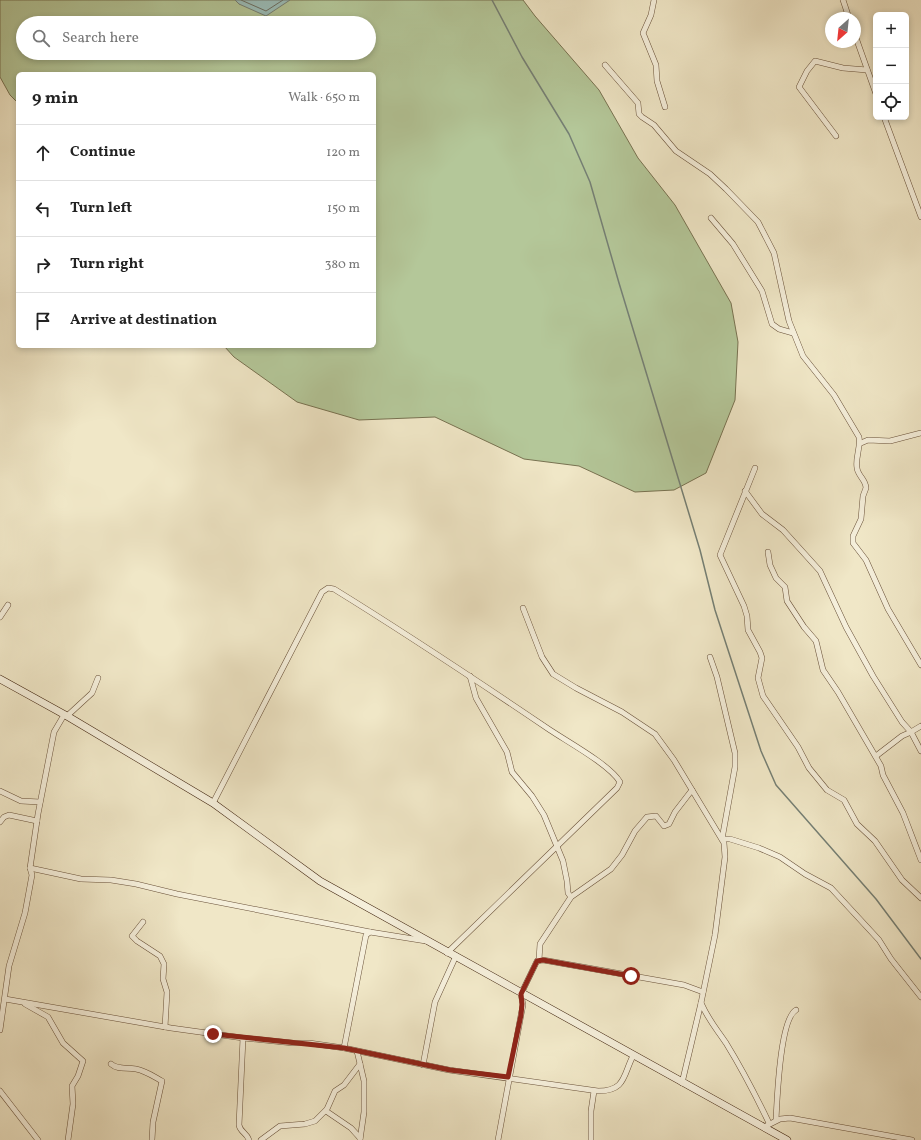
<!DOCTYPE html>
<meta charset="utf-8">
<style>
:root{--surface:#fff;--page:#f2f2f2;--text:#222;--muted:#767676;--line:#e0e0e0}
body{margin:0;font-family:Vollkorn,serif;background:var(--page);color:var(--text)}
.controls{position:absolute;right:12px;top:12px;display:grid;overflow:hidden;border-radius:6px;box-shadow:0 2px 6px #0003}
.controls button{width:36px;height:36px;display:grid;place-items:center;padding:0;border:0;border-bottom:1px solid var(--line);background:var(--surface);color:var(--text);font:20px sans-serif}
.compass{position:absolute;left:825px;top:12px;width:36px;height:36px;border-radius:50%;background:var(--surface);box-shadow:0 2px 6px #0003;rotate:207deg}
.stop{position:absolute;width:12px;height:12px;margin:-9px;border:3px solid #8f2418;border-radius:50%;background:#fff}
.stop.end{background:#8f2418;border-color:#fff;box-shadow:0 1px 4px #0008}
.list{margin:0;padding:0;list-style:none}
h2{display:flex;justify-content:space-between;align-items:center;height:52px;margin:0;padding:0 16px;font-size:17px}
h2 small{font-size:13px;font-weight:400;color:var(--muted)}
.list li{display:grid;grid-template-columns:26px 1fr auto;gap:12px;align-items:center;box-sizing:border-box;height:56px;padding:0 16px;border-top:1px solid var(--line)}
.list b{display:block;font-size:15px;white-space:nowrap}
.list em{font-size:13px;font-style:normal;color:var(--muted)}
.icon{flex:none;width:22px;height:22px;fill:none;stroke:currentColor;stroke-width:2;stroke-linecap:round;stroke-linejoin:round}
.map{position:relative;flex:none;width:921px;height:1140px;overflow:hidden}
.search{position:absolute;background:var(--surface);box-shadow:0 2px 6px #0003;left:16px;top:16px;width:360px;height:44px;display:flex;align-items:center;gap:10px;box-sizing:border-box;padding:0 14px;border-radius:22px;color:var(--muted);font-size:15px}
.panel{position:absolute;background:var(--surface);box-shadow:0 2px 6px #0003;left:16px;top:72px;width:360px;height:276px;border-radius:6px}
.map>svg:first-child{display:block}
.green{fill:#b4c799;stroke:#787251;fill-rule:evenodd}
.water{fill:#9bbfbb;stroke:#757f74}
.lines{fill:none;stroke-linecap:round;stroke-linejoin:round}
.shore{stroke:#6b6e62;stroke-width:1}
.stream{stroke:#757f74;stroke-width:1.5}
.street-casing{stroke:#685038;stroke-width:6}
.secondary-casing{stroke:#3b1e09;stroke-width:8}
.street{stroke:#f5efdb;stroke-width:5}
.secondary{stroke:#f5efdb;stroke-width:7}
.route{stroke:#8f2418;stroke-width:5}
</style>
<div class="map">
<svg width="921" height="1140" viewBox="0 0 921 1140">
<rect width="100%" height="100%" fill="#f0e7c7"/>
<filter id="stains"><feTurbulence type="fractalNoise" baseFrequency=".005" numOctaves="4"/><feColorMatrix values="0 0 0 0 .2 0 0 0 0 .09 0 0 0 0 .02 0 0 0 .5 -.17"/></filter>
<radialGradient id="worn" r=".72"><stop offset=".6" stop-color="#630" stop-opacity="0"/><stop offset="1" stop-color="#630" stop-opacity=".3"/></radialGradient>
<path class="green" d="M 0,0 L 235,0 L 239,4 L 290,0 L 523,0 L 535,16 L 599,90 L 638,158 L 675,205 L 731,303 L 738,342 L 735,400 L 706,473 L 674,490 L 635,492 L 579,466 L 524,459 L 435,417 L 359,420 L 297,402 L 234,357 L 224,346 L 374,346 L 374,74 L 18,74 L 18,103 L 10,95 L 0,77 ZM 23,23 L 369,23 L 369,53 L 23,53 Z"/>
<polygon class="water" points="235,0 290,0 266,16 239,4"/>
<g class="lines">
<polyline class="shore" points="241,0 266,11 283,0"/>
<polyline class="stream" points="492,0 522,57 569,134 590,182 619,283 700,550 715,610 761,751 776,785 876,899 921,959"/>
<defs>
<g id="street">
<polyline points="654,0 651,15 643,33 656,65 657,81 665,107"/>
<polyline points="843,0 849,18"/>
<polyline points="855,35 876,94"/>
<path d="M 605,65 L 638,103 L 639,114 L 642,117 L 654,125 L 676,151 L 710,174 L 726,189 L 758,222 L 774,253 L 789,321 L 803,356 L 834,395 L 859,437 C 861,447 855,458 857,468 C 858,476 866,480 866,488 L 863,496 L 861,519 L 853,536 L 853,543 L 866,560 L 888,609 L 921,665"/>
<polyline points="884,117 921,217"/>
<polyline points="836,136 799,87 807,71 815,61 843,68 867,70"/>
<polyline points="711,218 733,244 762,291 772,324 779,329 793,333"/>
<polyline points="861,443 868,440 890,441 921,433"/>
<polyline points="755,468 720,555 744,606 747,616 748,630 760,652 762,658 758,678 763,696 798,747 809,768 827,790 844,800 857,824 875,841 902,880 921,898"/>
<polyline points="745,491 762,514 783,530 820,571 846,627 873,676 902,722 911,732"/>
<polyline points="768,552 770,565 776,578 785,587 787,601 804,627 816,641 823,670 838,692 881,766 883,775 903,813 921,860"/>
<polyline points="523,608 542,657 553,674 576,688 622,712 655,734 674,760 724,843 725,857 715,935 701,1003 682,1083"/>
<polyline points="0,617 8,605"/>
<polyline points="710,657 717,677 735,753 735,767 722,839 730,839 759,848 780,857 805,874 831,888 879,940 891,959 921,997"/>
<polyline points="470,676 476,698 507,752 512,772 532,796 544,815 563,861 567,881 568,893 571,897"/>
<polyline points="67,716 92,693 98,678"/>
<polyline points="921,726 911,732 921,751"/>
<polyline points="876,756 902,736 911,732"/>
<polyline points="0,791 21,801 40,802"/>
<path d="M 213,803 L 322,592 L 328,588 L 334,589 C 407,634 479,682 550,730 C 568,742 610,765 620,782 L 617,788 L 447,953"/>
<polyline points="0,822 4,817 9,815 37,821"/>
<polyline points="30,868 81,879 111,880 136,884 177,894 370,932"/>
<polyline points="143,922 132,936 137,941 160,956 164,964 163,979 167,992 165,1027"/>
<polyline points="539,960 540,944 571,897 611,869 622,855 635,831 647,817 656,816 664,826 669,824 675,812 692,790"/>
<path d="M 5,999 L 171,1028 L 243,1038 L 293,1043 L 309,1043 L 344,1048 L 449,1070 L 598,1091 C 626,1091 623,1075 633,1056"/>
<path d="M 701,1003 C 709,1021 716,1028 726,1043 C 742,1069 756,1096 769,1123"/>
<polyline points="25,1004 48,1017 63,1043 83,1061 78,1076 72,1086 73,1104 68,1140"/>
<polyline points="0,1030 9,966 25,913 32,875 30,868 38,814 54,732 64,715"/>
<path d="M 243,1038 L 239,1125 C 240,1132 247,1133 249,1140"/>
<polyline points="344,1048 366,935 370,932 426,941"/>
<polyline points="357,1051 364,1081 364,1112 360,1140"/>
<path d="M 111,1064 C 118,1070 126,1067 136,1069 C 146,1071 153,1076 162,1081 L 153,1122 L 152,1140"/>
<polyline points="423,1065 435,1002 455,958"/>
<polyline points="0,1091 38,1140"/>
<polyline points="326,1111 351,1128 360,1138"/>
<path d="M 776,1120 C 777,1100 780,1019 796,1010"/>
<polyline points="764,1127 780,1119 790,1118 912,1140"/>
<polyline points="261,1140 280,1126 305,1124 315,1121 327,1109 335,1091 344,1085 360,1064"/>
<polyline points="498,1140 521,1015 523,1005 521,994 537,961 543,960 684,985 703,992"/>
<polyline points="591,1140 591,1111 594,1091"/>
</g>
<polyline id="secondary" points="0,679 67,716 213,803 320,881 787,1140"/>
</defs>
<use href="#street" class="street-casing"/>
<use href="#secondary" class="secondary-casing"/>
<use href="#street" class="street"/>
<use href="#secondary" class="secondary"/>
</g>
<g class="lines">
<polyline class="route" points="213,1034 344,1048 450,1070 508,1077 521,1015 522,1004 521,994 537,961 543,960 631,976"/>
</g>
<rect width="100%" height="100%" filter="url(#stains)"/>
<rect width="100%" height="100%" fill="url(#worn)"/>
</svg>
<div class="controls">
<button>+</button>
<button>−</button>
<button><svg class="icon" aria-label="locate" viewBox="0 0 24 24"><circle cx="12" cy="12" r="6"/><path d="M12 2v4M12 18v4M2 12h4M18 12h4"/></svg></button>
</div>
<svg class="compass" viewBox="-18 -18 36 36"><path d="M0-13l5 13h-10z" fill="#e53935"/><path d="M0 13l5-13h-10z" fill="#767676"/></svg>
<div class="stop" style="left:631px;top:976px"></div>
<div class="stop end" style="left:213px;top:1034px"></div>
<div class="search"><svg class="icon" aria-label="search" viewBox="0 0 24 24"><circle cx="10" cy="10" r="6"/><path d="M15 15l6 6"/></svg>Search here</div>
<section class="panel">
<h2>9 min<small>Walk · 650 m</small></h2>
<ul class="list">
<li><svg class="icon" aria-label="ahead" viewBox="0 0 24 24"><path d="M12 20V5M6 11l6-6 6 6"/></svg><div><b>Continue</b></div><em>120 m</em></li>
<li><svg class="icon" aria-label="left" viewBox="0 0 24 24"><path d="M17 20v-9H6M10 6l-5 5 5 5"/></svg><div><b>Turn left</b></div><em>150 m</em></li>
<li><svg class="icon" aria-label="right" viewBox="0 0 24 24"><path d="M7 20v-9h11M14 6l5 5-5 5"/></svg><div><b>Turn right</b></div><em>380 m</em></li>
<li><svg class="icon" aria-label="arrive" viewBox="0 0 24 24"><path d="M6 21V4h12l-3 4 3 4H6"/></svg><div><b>Arrive at destination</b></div></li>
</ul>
</section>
</div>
